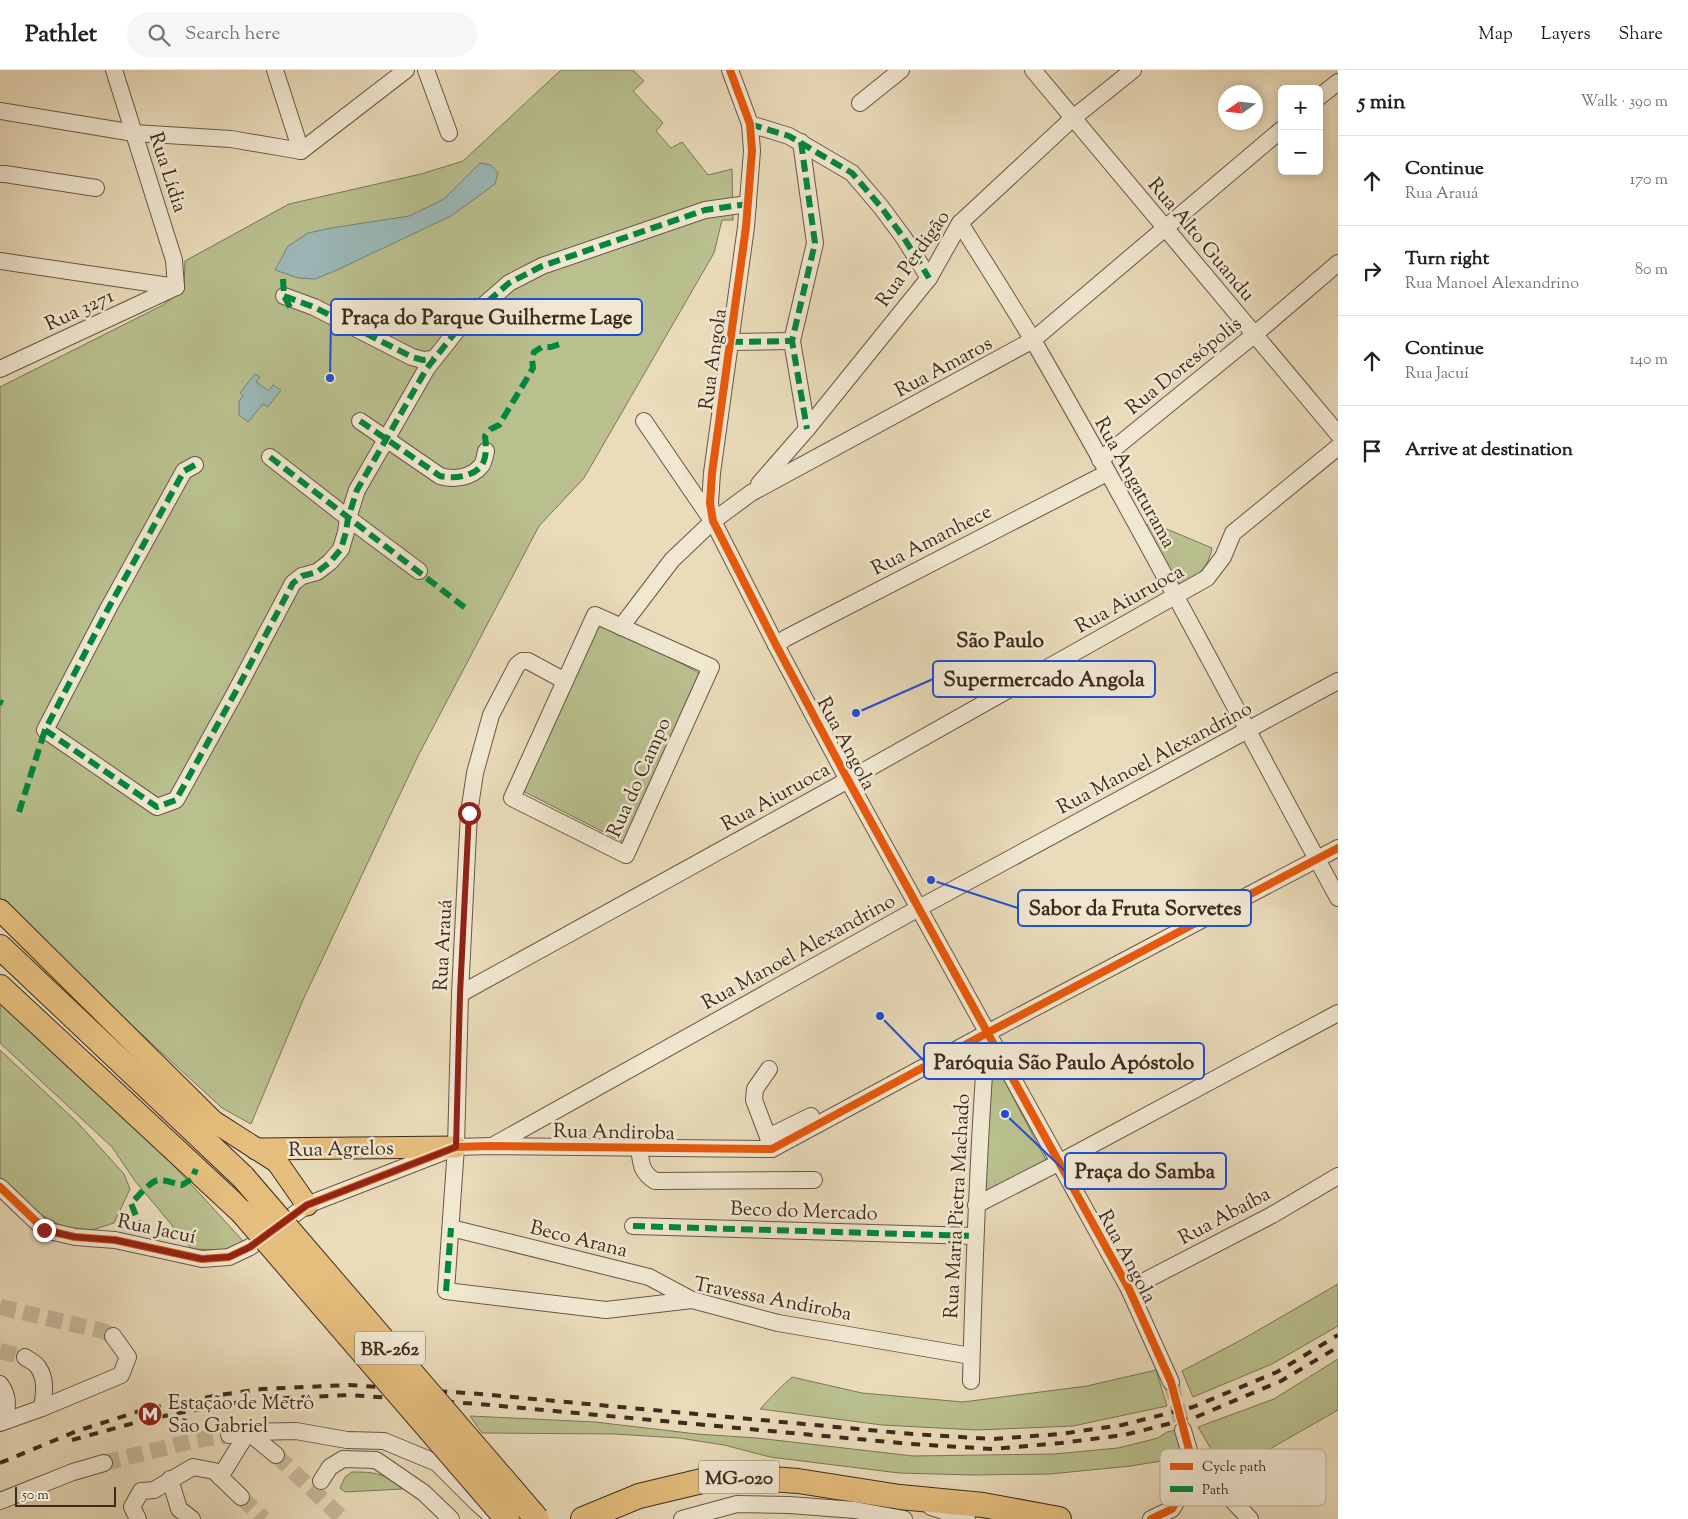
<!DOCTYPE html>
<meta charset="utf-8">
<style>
:root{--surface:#fff;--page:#f6f6f6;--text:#202124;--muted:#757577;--line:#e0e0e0}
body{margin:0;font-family:"Sorts Mill Goudy",serif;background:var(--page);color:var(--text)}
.controls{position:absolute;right:15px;top:15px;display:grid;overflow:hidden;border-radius:8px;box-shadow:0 2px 8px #0003}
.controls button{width:45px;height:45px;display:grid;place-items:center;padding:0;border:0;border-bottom:1px solid var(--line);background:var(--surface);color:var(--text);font:25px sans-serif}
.compass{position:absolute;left:1218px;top:15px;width:45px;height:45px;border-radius:50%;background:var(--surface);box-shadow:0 2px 8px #0003;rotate:256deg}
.scale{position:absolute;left:15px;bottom:12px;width:101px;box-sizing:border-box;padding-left:5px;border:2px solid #3e2b1f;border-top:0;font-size:14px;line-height:18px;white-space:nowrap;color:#3e2b1f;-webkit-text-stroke:4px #f1e8d2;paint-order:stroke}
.stop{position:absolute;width:15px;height:15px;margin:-11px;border:4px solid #8f2418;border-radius:50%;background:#fff}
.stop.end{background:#8f2418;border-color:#fff;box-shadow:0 1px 5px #0008}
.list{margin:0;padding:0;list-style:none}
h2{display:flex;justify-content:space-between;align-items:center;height:65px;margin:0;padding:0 20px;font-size:21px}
h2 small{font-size:16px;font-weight:400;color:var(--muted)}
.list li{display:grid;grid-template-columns:32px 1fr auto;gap:15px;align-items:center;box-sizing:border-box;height:90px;padding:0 20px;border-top:1px solid var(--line)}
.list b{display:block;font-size:19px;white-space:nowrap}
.list p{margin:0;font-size:16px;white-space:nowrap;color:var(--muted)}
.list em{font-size:16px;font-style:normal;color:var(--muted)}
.icon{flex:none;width:28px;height:28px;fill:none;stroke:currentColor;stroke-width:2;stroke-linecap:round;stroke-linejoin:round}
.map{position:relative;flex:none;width:1338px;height:1449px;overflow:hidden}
header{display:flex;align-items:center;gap:30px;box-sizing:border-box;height:70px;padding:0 25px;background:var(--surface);border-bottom:1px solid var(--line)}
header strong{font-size:24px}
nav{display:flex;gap:28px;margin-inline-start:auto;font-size:18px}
.search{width:350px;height:45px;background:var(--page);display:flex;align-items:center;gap:12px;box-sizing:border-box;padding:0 18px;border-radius:28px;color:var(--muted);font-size:19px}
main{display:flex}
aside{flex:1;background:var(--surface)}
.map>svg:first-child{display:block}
.green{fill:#b9c08e;stroke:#7c7656}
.water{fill:#9bb9b9;stroke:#76807b}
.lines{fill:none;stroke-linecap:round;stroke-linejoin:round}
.minor-tunnel{stroke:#c8b89b;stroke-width:16;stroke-dasharray:16 8;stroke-linecap:butt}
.minor-casing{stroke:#695746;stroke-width:18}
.major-casing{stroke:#3e2b1f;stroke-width:23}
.highway-casing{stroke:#3e2b1f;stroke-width:26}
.minor{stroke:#f1e8d2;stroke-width:16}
.major{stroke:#e5be7d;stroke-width:21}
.highway{stroke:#e5be7d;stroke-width:24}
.rail{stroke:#3e2b1f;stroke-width:4;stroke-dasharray:9 9;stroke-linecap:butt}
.highway-bridge-casing{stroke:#3e2b1f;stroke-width:26;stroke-linecap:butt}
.highway-bridge{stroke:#e5be7d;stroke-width:24}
.quiet{stroke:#00873e;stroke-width:6;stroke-dasharray:12 6;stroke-linecap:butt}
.cycleway-casing{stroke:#f1e8d2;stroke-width:11}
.cycleway{stroke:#e8590c;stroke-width:8}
.route{stroke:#8f2418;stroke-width:6}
.labels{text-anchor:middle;stroke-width:5;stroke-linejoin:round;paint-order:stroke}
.shield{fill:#f1e8d2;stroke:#746455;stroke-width:1}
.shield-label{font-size:19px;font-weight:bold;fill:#3e2b1f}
.street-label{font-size:20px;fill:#3e2b1f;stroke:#f1e8d2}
.poi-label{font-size:20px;fill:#3e2b1f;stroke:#f1e8d2;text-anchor:start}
.neighbourhood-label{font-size:21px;font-weight:bold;fill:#3e2b1f;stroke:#f1e8d2}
.key{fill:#f1e8d2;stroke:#bbaf9c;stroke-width:1}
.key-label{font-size:14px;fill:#3e2b1f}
.leader{fill:none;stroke:#1d4ed8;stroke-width:2}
.callout-dot{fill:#1d4ed8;stroke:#f1e8d2;stroke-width:2}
.callout{fill:#f1e8d2;stroke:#1d4ed8;stroke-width:2}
.callout-label{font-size:21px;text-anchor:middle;font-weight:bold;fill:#3e2b1f}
</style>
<header>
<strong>Pathlet</strong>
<div class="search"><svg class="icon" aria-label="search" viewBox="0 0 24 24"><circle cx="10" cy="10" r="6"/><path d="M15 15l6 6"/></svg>Search here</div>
<nav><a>Map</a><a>Layers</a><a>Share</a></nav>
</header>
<main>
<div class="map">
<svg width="1338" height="1449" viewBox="0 0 1338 1449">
<rect width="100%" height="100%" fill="#eadbba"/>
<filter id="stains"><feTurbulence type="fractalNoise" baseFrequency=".004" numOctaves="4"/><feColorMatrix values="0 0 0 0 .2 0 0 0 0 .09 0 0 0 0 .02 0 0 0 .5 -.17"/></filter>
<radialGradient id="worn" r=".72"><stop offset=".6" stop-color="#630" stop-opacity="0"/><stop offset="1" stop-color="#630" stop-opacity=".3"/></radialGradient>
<g class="green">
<polygon points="561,0 633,0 644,11 633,21 663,53 656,61 671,78 682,72 708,105 732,99 733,150 722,150 714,183 584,408 539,456 419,684 303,930 251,1054 222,1038 111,936 0,828 0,317 163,235 184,219 185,191 289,134 421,104 463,91"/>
<path d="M 1150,452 L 1212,478 C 1208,499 1196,510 1176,515 L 1144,458 Z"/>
<polygon points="596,547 699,603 623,772 521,720"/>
<polygon points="0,930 114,1032 201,1125 243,1171 231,1180 192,1179 135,1111 112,1077 0,973"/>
<polygon points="0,980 77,1052 124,1104 130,1119 114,1153 92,1160 64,1157 36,1142 0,1108"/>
<polygon points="993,995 996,995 1047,1092 985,1126 989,997"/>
<polygon points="1338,1214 1338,1256 1272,1294 1193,1327 1182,1301 1243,1269"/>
<polygon points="1338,1289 1338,1340 1254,1388 1214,1384 1198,1357 1274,1329"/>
<polygon points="1156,1300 1167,1336 1073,1356 977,1360 882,1355 760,1339 778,1320 792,1307 862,1323 963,1332 1087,1316"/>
<polygon points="470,1346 595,1352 697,1364 757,1368 913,1386 1054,1384 1118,1378 1158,1368 1167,1362 1176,1360 1185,1387 1131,1396 1050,1404 973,1405 899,1403 770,1387 724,1375 679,1368 615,1364 482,1363"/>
<path d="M 352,1402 C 375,1402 385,1403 402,1419 L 345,1422 L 340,1418 L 345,1407 Z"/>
</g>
<g class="water">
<polygon points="480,93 491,95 498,103 495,114 451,146 337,200 315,209 298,208 275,200 288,176 308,163 331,158 409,146 444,129"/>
<polygon points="255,304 260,307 256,312 269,321 273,315 281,320 268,337 263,334 248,352 239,345 239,331 243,326 240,323"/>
</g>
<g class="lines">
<g class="minor-tunnel">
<polyline points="0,1237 103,1261 113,1266"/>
<polyline points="0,1281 25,1287"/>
<polyline points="1171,1312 1183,1360"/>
<polyline points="276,1385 343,1449"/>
<polyline points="104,1393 192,1371 229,1365"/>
<polyline points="241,1427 264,1449"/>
</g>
<defs>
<g id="minor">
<polyline points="114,0 174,190 176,217"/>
<polyline points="275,0 301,81"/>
<polyline points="426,0 449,63"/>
<polyline points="730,0 750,54 752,81 746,157 712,403 710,433 713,451 776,575 848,710 1129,1219 1171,1312"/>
<polyline points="1033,0 1338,364"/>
<polyline points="1319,27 1338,12"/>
<polyline points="860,33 901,0"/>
<polyline points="0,41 134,63 231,69 301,81 406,0"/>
<polyline points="750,54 789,66 852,103 881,137 904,168 929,208"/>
<polyline points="801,72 815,173 792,271 807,359"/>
<polyline points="0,104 5,104 96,118"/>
<path d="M 960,153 C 985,193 1010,232 1034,272 C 1140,455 1237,642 1338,828"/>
<polyline points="0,191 176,217"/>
<polyline points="284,226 314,237 412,287 423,290 433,289"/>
<polyline points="731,272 792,271"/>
<polyline points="0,299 176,217"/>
<path d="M 360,351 L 440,406 C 454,410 471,408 481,396 C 484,393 485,385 486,381"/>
<polyline points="644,351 711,449"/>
<polyline points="270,387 348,448 419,501"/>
<polyline points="1100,390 1254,265 1338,193"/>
<polyline points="195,395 184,401 109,537 45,660 157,737 176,730 235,623 293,513 302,506 317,502 330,492 341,479 346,462 348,448 357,420 427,298 462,254 509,213 542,196 705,140 748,134"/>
<polyline points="759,414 807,359 929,208 960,153 1073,48 1133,0"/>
<polygon points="595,545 711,597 626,785 512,728"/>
<polyline points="621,557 672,490 713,451 751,423 1033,270 1282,59"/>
<polyline points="776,575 786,568 1107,403"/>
<polyline points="565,611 528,591 522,591 517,595 491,645 475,703 469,743 460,924 456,1077 446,1221 606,1240 692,1230 778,1253 971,1286"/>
<polyline points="460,924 848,710 1207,508 1223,487 1233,463 1338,377"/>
<polyline points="768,1067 754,1030 755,1019 769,999"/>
<polyline points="492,1076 919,838 1338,611"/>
<path d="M 639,1077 C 641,1094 641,1102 655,1111 L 814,1110"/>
<polyline points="772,1079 768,1067 811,1046"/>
<polyline points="0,1117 45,1160 75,1167 115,1170 202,1189 229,1187 250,1177 307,1135 456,1077 491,1076 772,1079 987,963 1338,778"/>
<polyline points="976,1135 1060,1092 1338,943"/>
<polyline points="633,1156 974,1166"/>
<polyline points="451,1158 649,1207 692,1230"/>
<polyline points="1129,1219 1272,1145 1338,1106"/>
<path d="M 25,1287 C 29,1290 36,1293 38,1297 C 47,1309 44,1325 42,1338"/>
<path d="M 971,1311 C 974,1195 978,1079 987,963"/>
<path d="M 0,1314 C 9,1326 8,1337 4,1351"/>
<polyline points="0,1353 42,1338 121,1305 128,1287 113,1266"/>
<polyline points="248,1362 276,1385"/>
<polyline points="229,1365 248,1362 296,1361 347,1370 384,1371 437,1393 477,1433 495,1449"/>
<polyline points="1191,1387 1250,1449"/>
<polyline points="220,1407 248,1362"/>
<polyline points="170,1409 179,1439 192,1449"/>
<polyline points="321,1411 330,1397 343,1389 376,1390 424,1423 451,1449"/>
<polyline points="0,1431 73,1402 104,1393"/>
<polyline points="931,1437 967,1449"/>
<polyline points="138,1449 132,1437 141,1421 154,1420 193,1397 214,1401 241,1427"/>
<polyline points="682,1449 737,1434 789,1435 855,1440 904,1449"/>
<polyline points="1151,1449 1172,1439 1185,1417 1191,1387 1183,1360"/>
</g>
<g id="major">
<polyline points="0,840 213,1051 277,1092 307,1135"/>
<polyline points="256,1079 456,1077"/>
</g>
<g id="highway">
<polyline points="0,877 243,1107"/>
<polyline points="0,917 242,1142"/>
<polyline points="583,1449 639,1426 702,1411 743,1407 798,1411 900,1427 983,1435 1059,1449"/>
</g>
</defs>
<use href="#minor" class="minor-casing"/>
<use href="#major" class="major-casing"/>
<use href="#highway" class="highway-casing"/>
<use href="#minor" class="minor"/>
<use href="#major" class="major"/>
<use href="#highway" class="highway"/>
<g class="rail">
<polyline points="72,1370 149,1349 221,1335 263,1329 349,1325 479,1334 911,1374 993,1379 1061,1373 1124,1365 1196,1347 1281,1311 1338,1277"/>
<polyline points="0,1393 77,1361 146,1339 219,1325 262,1319 349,1315 480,1324 912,1364 993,1369 1060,1364 1122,1355 1193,1337 1277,1302 1338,1265"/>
</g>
<defs>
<g id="highway-bridge">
<polyline points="243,1107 537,1449"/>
<polyline points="242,1142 507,1449"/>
</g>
</defs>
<use href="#highway-bridge" class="highway-bridge-casing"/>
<use href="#highway-bridge" class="highway-bridge"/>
<g class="quiet">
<polyline points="750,54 789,66 852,103 881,137 904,168 929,208"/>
<polyline points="801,72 815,173 792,271 807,359"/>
<polyline points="283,209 284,226 292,241"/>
<polyline points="284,226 314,237 412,287 423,290 433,289"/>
<polyline points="731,272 792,271"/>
<path d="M 360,351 L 440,406 C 453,409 476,407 483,393 C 487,385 486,375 485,366 L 491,359 L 499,355 L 526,310 L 533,298 L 532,289 L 534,282 L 542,277 L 551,277 L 560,274"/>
<polyline points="270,387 468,540"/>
<polyline points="195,395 184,401 109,537 45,660 157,737 176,730 235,623 293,513 302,506 317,502 330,492 341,479 346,462 348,448 357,420 427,298 462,254 509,213 542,196 705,140 748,134"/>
<polyline points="0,632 3,633"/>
<polyline points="19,742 45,660"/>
<polyline points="633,1156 974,1166"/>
<path d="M 142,1162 L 131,1133 C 138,1127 151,1110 159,1110 C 162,1109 177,1114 182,1115 L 192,1109 L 196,1099"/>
<polyline points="446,1221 451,1158"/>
</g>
<defs>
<g id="cycleway">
<polyline points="730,0 750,54 752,81 746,157 712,403 710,433 713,451 776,575 848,710 1129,1219 1171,1312 1191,1387 1185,1417 1172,1439 1151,1449"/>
<polyline points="0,1117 45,1160 75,1167 115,1170 202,1189 229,1187 250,1177 307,1135 456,1077 491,1076 772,1079 987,963 1338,778"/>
</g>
</defs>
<use href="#cycleway" class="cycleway-casing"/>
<use href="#cycleway" class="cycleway"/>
</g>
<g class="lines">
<polyline class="route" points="44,1160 75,1167 115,1170 202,1189 229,1187 250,1177 307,1135 456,1077 460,924 469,743"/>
</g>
<defs>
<symbol id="metro-disc" viewBox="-11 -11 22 22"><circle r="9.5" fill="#8f2418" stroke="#f1e8d2"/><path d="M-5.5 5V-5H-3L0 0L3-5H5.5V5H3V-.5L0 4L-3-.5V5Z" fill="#fff"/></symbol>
</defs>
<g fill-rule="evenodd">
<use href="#metro-disc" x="136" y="1330" width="28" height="28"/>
</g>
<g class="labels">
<g class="shield">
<rect x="355" y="1261.5" width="70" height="33" rx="4"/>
<rect x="699" y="1390.5" width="80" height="33" rx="4"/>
</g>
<g class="shield-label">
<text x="390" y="1285">BR-262</text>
<text x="739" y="1414">MG-020</text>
</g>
<g class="street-label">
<text transform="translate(169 102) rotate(72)" y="7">Rua Lídia</text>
<text transform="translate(1202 169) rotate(50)" y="7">Rua Alto Guandu</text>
<text transform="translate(912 188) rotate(-55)" y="7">Rua Perdigão</text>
<text transform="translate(79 239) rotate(-25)" y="7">Rua 3271</text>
<text transform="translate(712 289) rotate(-82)" y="7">Rua Angola</text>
<text transform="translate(1183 295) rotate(-39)" y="7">Rua Doresópolis</text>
<text transform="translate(943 296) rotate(-28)" y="7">Rua Amaros</text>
<text transform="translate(1136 412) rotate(61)" y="7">Rua Angaturama</text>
<text transform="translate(931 469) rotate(-27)" y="7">Rua Amanhece</text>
<text transform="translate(1129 528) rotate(-29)" y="7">Rua Aiuruoca</text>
<text transform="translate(847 673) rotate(62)" y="7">Rua Angola</text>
<text transform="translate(1154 687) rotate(-28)" y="7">Rua Manoel Alexandrino</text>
<text transform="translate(638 707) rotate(-66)" y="7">Rua do Campo</text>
<text transform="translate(775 726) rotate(-29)" y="7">Rua Aiuruoca</text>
<text transform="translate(442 875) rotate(-87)" y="7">Rua Arauá</text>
<text transform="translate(798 881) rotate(-29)" y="7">Rua Manoel Alexandrino</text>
<text transform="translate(614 1061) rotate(1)" y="7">Rua Andiroba</text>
<text transform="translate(341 1078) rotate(-1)" y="7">Rua Agrelos</text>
<text transform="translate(956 1136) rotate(-87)" y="7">Rua Maria Pietra Machado</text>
<text transform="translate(804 1140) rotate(2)" y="7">Beco do Mercado</text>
<text transform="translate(1224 1145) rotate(-28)" y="7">Rua Abaíba</text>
<text transform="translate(157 1158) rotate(12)" y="7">Rua Jacuí</text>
<text transform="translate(579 1168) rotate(14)" y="7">Beco Arana</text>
<text transform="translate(1128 1186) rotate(62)" y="7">Rua Angola</text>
<text transform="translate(773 1228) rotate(11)" y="7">Travessa Andiroba</text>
</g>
<g class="poi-label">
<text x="168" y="1339">Estação de Metrô<tspan x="168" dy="23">São Gabriel</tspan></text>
</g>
<g class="neighbourhood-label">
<text x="1000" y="577">São Paulo</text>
</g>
</g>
<rect x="1160" y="1379" width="166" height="57" rx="8" class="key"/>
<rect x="1170" y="1393" width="23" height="7" fill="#e8590c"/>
<rect x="1170" y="1416" width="23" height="6" fill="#00873e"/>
<g class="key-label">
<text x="1202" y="1401">Cycle path</text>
<text x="1202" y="1424">Path</text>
</g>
<path class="leader" d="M330 308L331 247M856 643L933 609M931 810L1018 838M880 946L924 991M1005 1044L1065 1101"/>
<g class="callout-dot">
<circle cx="330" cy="308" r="5"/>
<circle cx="856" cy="643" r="5"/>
<circle cx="931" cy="810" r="5"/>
<circle cx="880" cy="946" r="5"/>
<circle cx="1005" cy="1044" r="5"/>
</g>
<g class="callout">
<rect x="331" y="229" width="311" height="36" rx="5"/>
<rect x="933" y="591" width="222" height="36" rx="5"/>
<rect x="1018" y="820" width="233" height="36" rx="5"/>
<rect x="924" y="973" width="280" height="36" rx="5"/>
<rect x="1065" y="1083" width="161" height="36" rx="5"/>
</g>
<g class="callout-label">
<text x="487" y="254">Praça do Parque Guilherme Lage</text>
<text x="1044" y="616">Supermercado Angola</text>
<text x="1135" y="845">Sabor da Fruta Sorvetes</text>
<text x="1064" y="999">Paróquia São Paulo Apóstolo</text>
<text x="1145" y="1108">Praça do Samba</text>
</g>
<rect width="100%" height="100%" filter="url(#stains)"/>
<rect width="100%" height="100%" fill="url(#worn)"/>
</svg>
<div class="controls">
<button>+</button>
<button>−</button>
</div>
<svg class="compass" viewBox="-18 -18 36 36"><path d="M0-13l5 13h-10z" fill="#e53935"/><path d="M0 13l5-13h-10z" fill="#757577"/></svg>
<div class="scale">50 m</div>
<div class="stop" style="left:469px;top:743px"></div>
<div class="stop end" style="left:44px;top:1160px"></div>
</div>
<aside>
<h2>5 min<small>Walk · 390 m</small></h2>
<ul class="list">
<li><svg class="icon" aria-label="ahead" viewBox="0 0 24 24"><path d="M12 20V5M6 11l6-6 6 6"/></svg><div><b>Continue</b><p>Rua Arauá</p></div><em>170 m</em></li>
<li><svg class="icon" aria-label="right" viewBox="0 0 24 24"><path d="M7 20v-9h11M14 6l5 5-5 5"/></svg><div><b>Turn right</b><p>Rua Manoel Alexandrino</p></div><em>80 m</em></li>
<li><svg class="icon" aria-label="ahead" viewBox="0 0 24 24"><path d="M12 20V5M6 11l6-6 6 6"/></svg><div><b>Continue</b><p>Rua Jacuí</p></div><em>140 m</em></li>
<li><svg class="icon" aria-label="arrive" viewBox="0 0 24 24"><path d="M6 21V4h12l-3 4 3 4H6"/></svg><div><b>Arrive at destination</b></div></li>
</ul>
</aside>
</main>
